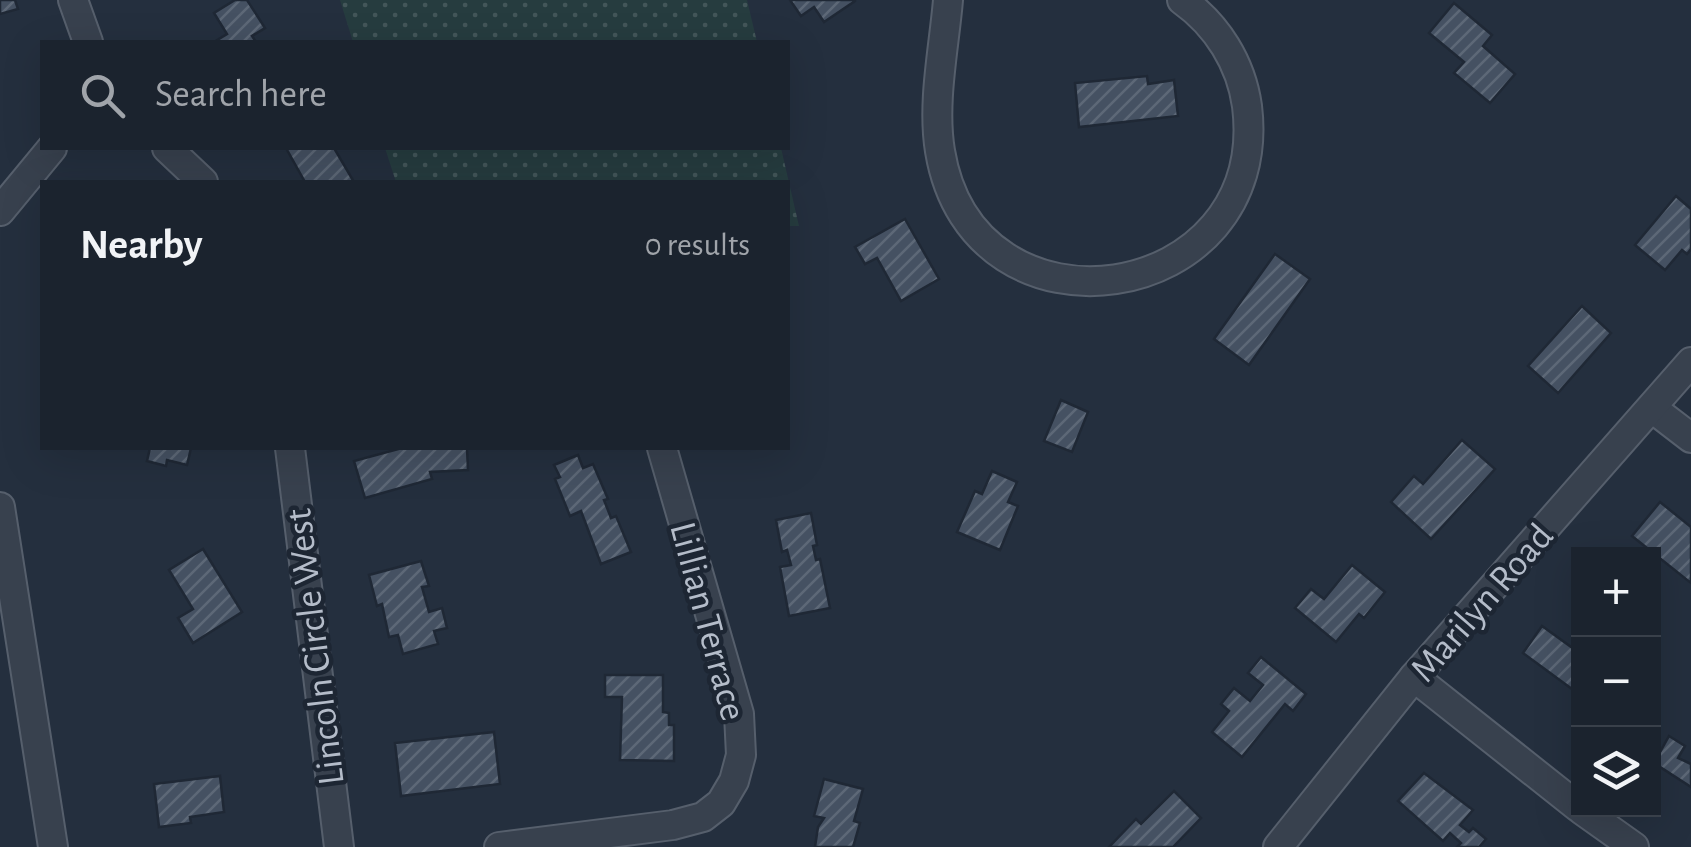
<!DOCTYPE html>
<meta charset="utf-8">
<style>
:root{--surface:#1b232e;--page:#282f3a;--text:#f1f3f6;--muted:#a0a4aa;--line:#39404a}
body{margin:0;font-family:"Alegreya Sans",sans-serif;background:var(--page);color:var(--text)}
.controls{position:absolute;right:30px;bottom:30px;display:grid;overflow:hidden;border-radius:0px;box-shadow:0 10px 40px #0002}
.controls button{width:90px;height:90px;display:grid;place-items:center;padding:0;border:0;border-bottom:2px solid var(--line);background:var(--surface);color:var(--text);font:50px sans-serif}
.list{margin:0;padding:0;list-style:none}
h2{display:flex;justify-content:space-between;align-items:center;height:130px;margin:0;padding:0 40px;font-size:42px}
h2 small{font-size:32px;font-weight:400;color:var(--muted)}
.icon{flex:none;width:55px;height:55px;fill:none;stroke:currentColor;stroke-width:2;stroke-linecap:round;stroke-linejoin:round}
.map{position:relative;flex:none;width:1691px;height:847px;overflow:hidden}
.search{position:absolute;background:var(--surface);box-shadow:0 10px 40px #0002;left:40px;top:40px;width:750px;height:110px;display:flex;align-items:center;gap:25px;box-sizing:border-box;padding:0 35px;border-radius:0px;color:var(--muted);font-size:38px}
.panel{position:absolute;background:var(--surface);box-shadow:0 10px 40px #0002;left:40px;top:180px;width:750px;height:270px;border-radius:0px}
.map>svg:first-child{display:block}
.park{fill:url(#park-dots)}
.building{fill:url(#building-hatch);stroke:#1f2835;stroke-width:2.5}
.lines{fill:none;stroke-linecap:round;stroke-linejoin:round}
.minor-casing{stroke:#565f6c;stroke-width:32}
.minor{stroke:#38414e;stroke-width:28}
.labels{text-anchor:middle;stroke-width:9;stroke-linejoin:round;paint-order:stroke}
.street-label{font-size:38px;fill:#b4bcc9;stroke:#1d2633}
</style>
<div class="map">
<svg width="1691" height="847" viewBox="0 0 1691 847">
<defs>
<pattern id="park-dots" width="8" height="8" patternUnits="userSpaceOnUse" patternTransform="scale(2.5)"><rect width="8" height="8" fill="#263c3f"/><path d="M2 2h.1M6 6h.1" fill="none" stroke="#435659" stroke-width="1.8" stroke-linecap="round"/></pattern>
<pattern id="building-hatch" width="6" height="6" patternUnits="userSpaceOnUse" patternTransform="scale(2.5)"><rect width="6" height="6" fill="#455162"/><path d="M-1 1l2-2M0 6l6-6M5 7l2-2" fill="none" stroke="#5d6877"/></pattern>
</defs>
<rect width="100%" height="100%" fill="#242f3e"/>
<g class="park">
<polygon points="340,0 747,0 757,42 353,42"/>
<polygon points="385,148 781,148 799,226 788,226 788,182 396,182"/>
</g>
<g class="building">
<polygon points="0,0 15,0 18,9 0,14"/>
<polygon points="235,0 247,0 265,28 252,36 256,42 214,42 227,34 214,13"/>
<polygon points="790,0 855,0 855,1 824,22 814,7 801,16"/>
<polygon points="1454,3 1492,35 1483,46 1515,74 1490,103 1454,73 1464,62 1429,33"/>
<polygon points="1147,76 1148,84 1174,80 1178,116 1079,127 1075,83"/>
<polygon points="286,148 334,148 354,182 305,182"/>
<polygon points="1676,196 1691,209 1691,249 1687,254 1682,250 1665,270 1635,245"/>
<polygon points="905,219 939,279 901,301 877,258 865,264 855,247"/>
<polygon points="1275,254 1310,279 1249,365 1214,339"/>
<polygon points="1582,306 1611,333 1558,393 1528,366"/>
<polygon points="1061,400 1088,412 1072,452 1044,441"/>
<polygon points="1462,440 1495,469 1431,539 1391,502 1414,476 1423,484"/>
<polygon points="150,448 191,448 187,465 167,460 166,466 147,461"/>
<polygon points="402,448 467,448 468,470 430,472 432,479 365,498 354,461"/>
<polygon points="578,455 583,468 593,464 608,499 604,500 611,518 616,516 631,552 601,564 581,511 570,516 555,479 560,477 554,465"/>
<polygon points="992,471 1017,482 1008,502 1018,506 1000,550 957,532 975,491 982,494"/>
<polygon points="1660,502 1691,527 1691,583 1632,536"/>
<polygon points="811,513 817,545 813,546 816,560 820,559 830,608 789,616 780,567 791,565 787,550 782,552 776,520"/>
<polygon points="203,549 242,612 193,643 178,618 193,609 169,570"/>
<polygon points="421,561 429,586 422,587 429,612 442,608 447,628 434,631 438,644 403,654 398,635 389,637 382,604 377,606 369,575"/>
<polygon points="1352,565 1385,592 1364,618 1359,614 1336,642 1295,608 1311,589 1324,599"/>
<polygon points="1542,626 1578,652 1578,682 1572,689 1523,653"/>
<polygon points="1261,657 1306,694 1293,711 1285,704 1242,757 1212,732 1229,711 1221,704 1234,688 1250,701 1263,685 1248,673"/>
<polygon points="605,675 663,675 663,712 669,713 669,725 674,725 674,761 620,760 622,697 605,697"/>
<polygon points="494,732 500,784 401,796 395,743"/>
<polygon points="1669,736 1685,746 1678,758 1691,764 1691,787 1654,763"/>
<polygon points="1424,773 1473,810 1460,825 1469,832 1473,828 1486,839 1479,847 1457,847 1461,843 1450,833 1443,841 1398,801"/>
<polygon points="220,776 224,812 190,817 191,823 159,827 154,784"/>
<polygon points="824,779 863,789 854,821 860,823 853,847 815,847 818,827 824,818 814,816"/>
<polygon points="1174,791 1201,818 1173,847 1109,847 1136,819 1141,824"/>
</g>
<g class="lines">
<defs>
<g id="minor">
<polyline points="73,0 88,42"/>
<path d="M 948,0 C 944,48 932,103 940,151 C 973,352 1272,307 1247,106 C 1241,63 1217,25 1182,0"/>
<polyline points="167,148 203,182"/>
<polyline points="0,211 52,148"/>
<polyline points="1652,408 1691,438"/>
<polyline points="290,448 339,847"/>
<polyline points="0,507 53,847"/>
<polyline points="1414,677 1578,807"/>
<polyline points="1582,810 1634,847"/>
<polyline points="499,847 673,825 703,817 721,803 734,781 741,755 739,714 662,448"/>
<polyline points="1278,847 1414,677 1691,362"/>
</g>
</defs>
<use href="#minor" class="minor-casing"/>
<use href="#minor" class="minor"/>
</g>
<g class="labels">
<g class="street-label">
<text transform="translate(1481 602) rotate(-49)" y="13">Marilyn Road</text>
<text transform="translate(709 621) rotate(75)" y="13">Lillian Terrace</text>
<text transform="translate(314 647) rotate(-97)" y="13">Lincoln Circle West</text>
</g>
</g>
</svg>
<div class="controls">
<button>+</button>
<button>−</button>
<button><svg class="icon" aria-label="layers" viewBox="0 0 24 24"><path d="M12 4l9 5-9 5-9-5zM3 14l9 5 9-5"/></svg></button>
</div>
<div class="search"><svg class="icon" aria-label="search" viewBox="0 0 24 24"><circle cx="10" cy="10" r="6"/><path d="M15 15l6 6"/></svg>Search here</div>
<section class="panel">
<h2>Nearby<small>0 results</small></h2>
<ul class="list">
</ul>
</section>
</div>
